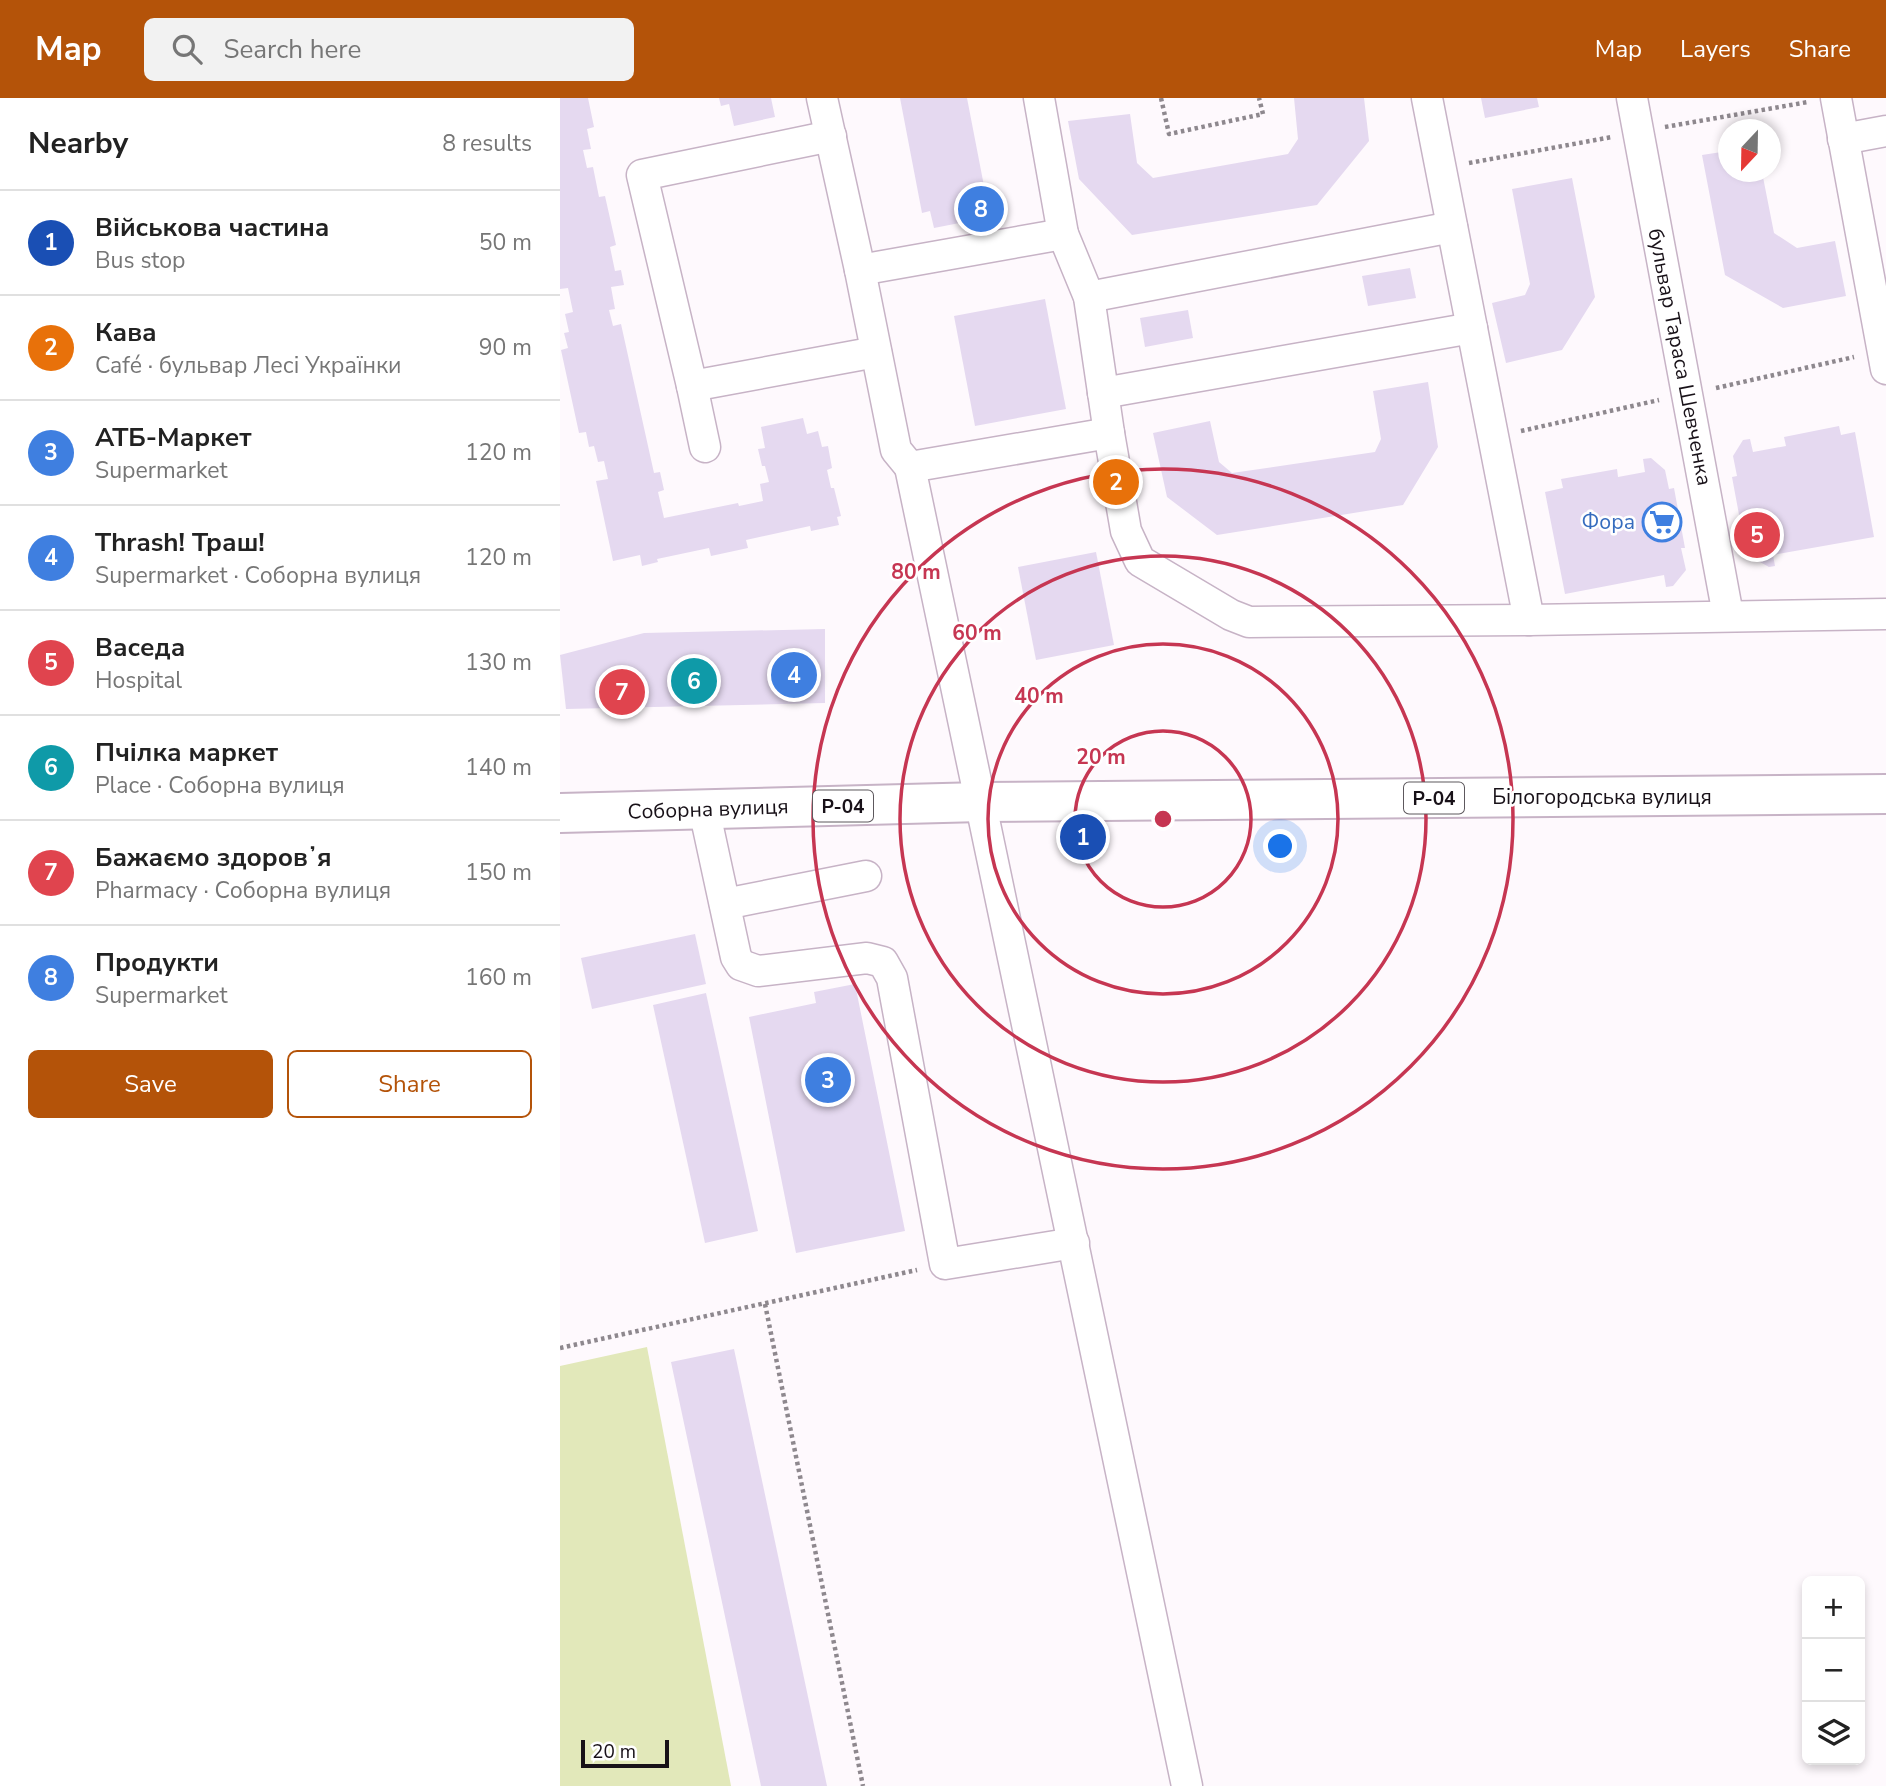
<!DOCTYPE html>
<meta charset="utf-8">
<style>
:root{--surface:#fff;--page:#f2f2f2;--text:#222;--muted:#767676;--line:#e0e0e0;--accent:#b45309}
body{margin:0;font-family:"Nunito Sans",sans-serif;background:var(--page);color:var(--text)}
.controls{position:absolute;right:21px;bottom:21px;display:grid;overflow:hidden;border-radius:10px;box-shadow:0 4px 10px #0003}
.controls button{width:63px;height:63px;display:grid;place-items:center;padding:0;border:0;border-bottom:2px solid var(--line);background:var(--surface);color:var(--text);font:35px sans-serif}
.compass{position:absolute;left:1158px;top:21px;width:63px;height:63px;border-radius:50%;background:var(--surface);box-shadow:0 4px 10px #0003;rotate:202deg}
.scale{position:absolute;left:21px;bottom:18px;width:88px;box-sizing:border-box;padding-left:7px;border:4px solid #181118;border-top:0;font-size:19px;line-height:24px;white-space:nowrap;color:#181118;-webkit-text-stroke:5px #fff;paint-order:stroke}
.you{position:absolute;left:721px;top:749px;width:24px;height:24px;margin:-18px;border:5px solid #fff;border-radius:50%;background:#1a73e8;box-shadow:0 0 0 10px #1a73e833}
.badge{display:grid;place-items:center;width:46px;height:46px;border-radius:50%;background:var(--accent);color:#fff;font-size:23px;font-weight:700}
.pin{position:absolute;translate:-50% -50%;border:4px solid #fff;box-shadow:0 2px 7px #0006}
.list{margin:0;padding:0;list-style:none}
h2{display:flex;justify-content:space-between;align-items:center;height:91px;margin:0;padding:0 28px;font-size:30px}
h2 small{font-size:23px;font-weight:400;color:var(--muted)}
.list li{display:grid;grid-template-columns:46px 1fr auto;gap:21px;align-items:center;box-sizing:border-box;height:105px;padding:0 28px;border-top:2px solid var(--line)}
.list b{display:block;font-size:26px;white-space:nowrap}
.list p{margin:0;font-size:23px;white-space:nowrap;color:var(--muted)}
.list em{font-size:23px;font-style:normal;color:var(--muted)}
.actions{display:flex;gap:14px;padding:21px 28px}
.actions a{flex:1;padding:16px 0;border:2px solid var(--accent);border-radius:10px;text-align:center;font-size:24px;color:var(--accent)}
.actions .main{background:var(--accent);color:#fff}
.icon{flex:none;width:38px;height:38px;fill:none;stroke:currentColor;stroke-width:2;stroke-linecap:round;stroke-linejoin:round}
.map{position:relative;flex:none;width:1326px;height:1688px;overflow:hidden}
header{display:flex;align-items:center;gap:42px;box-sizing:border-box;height:98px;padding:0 35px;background:var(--accent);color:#fff}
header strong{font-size:33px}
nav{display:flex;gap:38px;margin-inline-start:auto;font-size:24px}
.search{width:490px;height:63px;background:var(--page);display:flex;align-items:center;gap:18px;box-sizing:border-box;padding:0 24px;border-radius:10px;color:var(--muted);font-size:26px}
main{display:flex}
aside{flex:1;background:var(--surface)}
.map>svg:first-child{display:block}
.green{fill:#e2e8ba}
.building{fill:#e5d9f0}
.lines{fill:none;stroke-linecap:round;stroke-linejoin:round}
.minor-casing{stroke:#c7b3c6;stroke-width:33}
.major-casing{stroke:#c7b3c6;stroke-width:42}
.path{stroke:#8e888e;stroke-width:4.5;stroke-dasharray:3.5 3.5;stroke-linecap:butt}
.minor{stroke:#fff;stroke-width:30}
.major{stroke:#fff;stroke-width:38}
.ring{fill:none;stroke:#c63652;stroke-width:3.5}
.labels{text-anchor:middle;stroke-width:5;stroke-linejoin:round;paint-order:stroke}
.shield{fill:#fff;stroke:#5d585d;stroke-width:2}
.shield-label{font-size:19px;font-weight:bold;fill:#181118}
.street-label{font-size:21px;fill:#181118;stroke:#fff}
.shop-label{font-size:21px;fill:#366cbe;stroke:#fff;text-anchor:end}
.centre{fill:#c63652;stroke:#fff;stroke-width:3.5}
.ring-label{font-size:21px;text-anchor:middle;font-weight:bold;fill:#c63652;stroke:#fff;stroke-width:5;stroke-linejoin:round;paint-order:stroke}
</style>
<header>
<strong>Map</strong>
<div class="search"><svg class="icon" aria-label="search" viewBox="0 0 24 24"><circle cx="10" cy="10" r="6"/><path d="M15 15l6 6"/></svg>Search here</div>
<nav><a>Map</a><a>Layers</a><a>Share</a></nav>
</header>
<main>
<aside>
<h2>Nearby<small>8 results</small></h2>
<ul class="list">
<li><span class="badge" style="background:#1a4fb4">1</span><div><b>Військова частина</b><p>Bus stop</p></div><em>50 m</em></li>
<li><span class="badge" style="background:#e8710a">2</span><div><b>Кава</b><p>Café · бульвар Лесі Українки</p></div><em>90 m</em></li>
<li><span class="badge" style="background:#3f7fe0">3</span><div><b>АТБ-Маркет</b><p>Supermarket</p></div><em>120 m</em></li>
<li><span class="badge" style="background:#3f7fe0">4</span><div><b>Thrash! Траш!</b><p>Supermarket · Соборна вулиця</p></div><em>120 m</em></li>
<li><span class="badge" style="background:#e0444e">5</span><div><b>Васеда</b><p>Hospital</p></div><em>130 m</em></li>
<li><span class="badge" style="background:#0f9aa8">6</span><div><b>Пчілка маркет</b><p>Place · Соборна вулиця</p></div><em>140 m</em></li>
<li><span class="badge" style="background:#e0444e">7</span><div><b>Бажаємо здоровʼя</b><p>Pharmacy · Соборна вулиця</p></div><em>150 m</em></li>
<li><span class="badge" style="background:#3f7fe0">8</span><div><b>Продукти</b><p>Supermarket</p></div><em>160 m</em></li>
</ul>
<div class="actions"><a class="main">Save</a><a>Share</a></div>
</aside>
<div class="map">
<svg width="1326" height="1688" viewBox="0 0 1326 1688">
<rect width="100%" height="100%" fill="#fef9fd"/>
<polygon class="green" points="87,1249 171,1688 0,1688 0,1268"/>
<g class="building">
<polygon points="0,0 28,0 34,29 27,31 31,51 23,52 27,70 33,69 39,99 45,98 56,147 50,149 55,173 61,172 64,187 51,189 55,211 49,212 53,228 61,226 94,375 100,374 104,392 98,394 104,420 178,405 179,408 203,403 200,386 209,384 205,368 202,368 198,351 205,350 201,329 243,320 247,336 258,333 262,349 268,348 272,370 267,372 271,390 274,390 281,418 277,419 279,427 251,433 250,428 186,442 188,450 151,458 149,450 97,461 98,464 82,468 80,457 53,463 36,383 48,381 44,363 38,364 34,348 29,349 26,334 19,335 1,252 8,250 4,235 9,234 5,216 13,214 8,190 0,191"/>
<polygon points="159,0 211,0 215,19 174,28 169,6 161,8"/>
<polygon points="340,0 407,0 430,119 374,130 370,113 362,115"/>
<polygon points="734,0 804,0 809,43 757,107 572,137 519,81 508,23 570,16 577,65 593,80 728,56 738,41"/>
<polygon points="921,0 977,0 979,9 925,20"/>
<polygon points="1168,53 1168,74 1202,74 1214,135 1237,150 1275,143 1286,198 1223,210 1165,177 1142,57"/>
<polygon points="1012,80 1035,199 1002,252 946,265 932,205 965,197 970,186 952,91"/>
<polygon points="850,170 856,200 808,208 802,178"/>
<polygon points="485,201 506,311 415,328 394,218"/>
<polygon points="628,212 633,240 585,249 580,220"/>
<polygon points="868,284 878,349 843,407 657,437 607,399 593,335 650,323 659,364 672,375 815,354 821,341 813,293"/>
<polygon points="1279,328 1281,337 1295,334 1314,439 1213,457 1215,468 1209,469 1191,459 1187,437 1183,438 1172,379 1177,378 1173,358 1183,342 1190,341 1193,354 1226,348 1224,339"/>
<polygon points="1091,360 1105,372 1109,391 1114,390 1125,450 1121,450 1126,472 1113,488 1106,489 1104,477 1005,496 985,394 1003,390 1001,381 1057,371 1058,379 1085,374 1083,361"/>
<polygon points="536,454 554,547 476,562 458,469"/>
<polygon points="265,531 265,605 6,611 0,557 84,535"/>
<polygon points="135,836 146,886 32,911 21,860"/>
<polygon points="295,886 345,1133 236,1155 189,919 256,905 254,894"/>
<polygon points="146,895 198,1133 145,1145 93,907"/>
<polygon points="174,1251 267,1688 201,1688 111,1264"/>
</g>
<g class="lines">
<defs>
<g id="minor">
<polyline points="262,0 300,172 336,352 350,369"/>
<polyline points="479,0 503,136 529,199 549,335 350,369 627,1688"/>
<polyline points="867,0 969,522"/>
<polyline points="1072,0 1168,517"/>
<polyline points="1276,0 1326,271"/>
<polyline points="271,38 82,77 132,288 316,254"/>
<polyline points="1283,41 1326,33"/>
<polyline points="300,172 503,136"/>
<polyline points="529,199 892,129"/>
<polyline points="132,288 145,349"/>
<polyline points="543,295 912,230"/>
<polyline points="549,335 566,433 580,463 671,517 689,524 969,522 1326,516"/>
<polyline points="144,711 176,859 181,867 198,873 307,860 323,864 332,880 385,1166 514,1145"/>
<polyline points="165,806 306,778"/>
</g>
<polyline id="major" points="0,715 421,704 1326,696"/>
</defs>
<use href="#minor" class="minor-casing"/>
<use href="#major" class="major-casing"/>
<g class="path">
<polyline points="601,0 609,36 703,16 699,0"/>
<polyline points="1105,29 1248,4"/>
<polyline points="909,65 1052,39"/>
<polyline points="1156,290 1294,259"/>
<polyline points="961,333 1099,302"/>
<polyline points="205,1206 303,1688"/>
<polyline points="0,1250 357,1172"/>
</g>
<use href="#minor" class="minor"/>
<use href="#major" class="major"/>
</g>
<g class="ring">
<circle cx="603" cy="721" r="88"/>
<circle cx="603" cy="721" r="175"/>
<circle cx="603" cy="721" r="263"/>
<circle cx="603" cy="721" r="350"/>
</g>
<defs>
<symbol id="supermarket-ring" viewBox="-11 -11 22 22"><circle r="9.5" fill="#fff" stroke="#3f7fe0" stroke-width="1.5"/><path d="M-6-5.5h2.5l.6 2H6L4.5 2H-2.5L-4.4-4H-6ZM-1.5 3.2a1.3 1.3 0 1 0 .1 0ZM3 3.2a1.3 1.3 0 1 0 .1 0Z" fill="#3f7fe0"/></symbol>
</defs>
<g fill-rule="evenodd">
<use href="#supermarket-ring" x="1080" y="402" width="44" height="44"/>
</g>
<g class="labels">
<g class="shield">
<rect x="844" y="684.5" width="60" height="31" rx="5"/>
<rect x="253" y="692.5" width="60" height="31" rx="5"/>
</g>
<g class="shield-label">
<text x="874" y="707">Р-04</text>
<text x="283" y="715">Р-04</text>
</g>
<g class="street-label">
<text transform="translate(1120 259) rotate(79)" y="7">бульвар Тараса Шевченка</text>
<text x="1042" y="706">Білогородська вулиця</text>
<text transform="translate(148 711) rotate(-2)" y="7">Соборна вулиця</text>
</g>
<g class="shop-label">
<text x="1075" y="431">Фора</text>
</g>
</g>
<circle cx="603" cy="721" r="10" class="centre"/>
<g class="ring-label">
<text x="356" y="481">80 m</text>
<text x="417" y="542">60 m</text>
<text x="479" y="605">40 m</text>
<text x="541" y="666">20 m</text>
</g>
</svg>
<div class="controls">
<button>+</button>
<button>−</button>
<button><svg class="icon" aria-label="layers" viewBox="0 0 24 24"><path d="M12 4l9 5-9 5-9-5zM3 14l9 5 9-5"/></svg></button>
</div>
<svg class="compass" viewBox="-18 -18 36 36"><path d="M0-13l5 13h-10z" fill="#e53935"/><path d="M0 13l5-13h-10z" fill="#767676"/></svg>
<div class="scale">20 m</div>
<div class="you"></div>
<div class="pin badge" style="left:523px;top:739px;background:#1a4fb4">1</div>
<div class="pin badge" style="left:556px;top:384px;background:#e8710a">2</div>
<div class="pin badge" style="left:268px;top:982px;background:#3f7fe0">3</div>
<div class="pin badge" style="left:234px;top:577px;background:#3f7fe0">4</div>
<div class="pin badge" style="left:1197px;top:437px;background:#e0444e">5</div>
<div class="pin badge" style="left:134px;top:583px;background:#0f9aa8">6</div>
<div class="pin badge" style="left:62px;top:594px;background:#e0444e">7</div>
<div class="pin badge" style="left:421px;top:111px;background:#3f7fe0">8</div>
</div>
</main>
